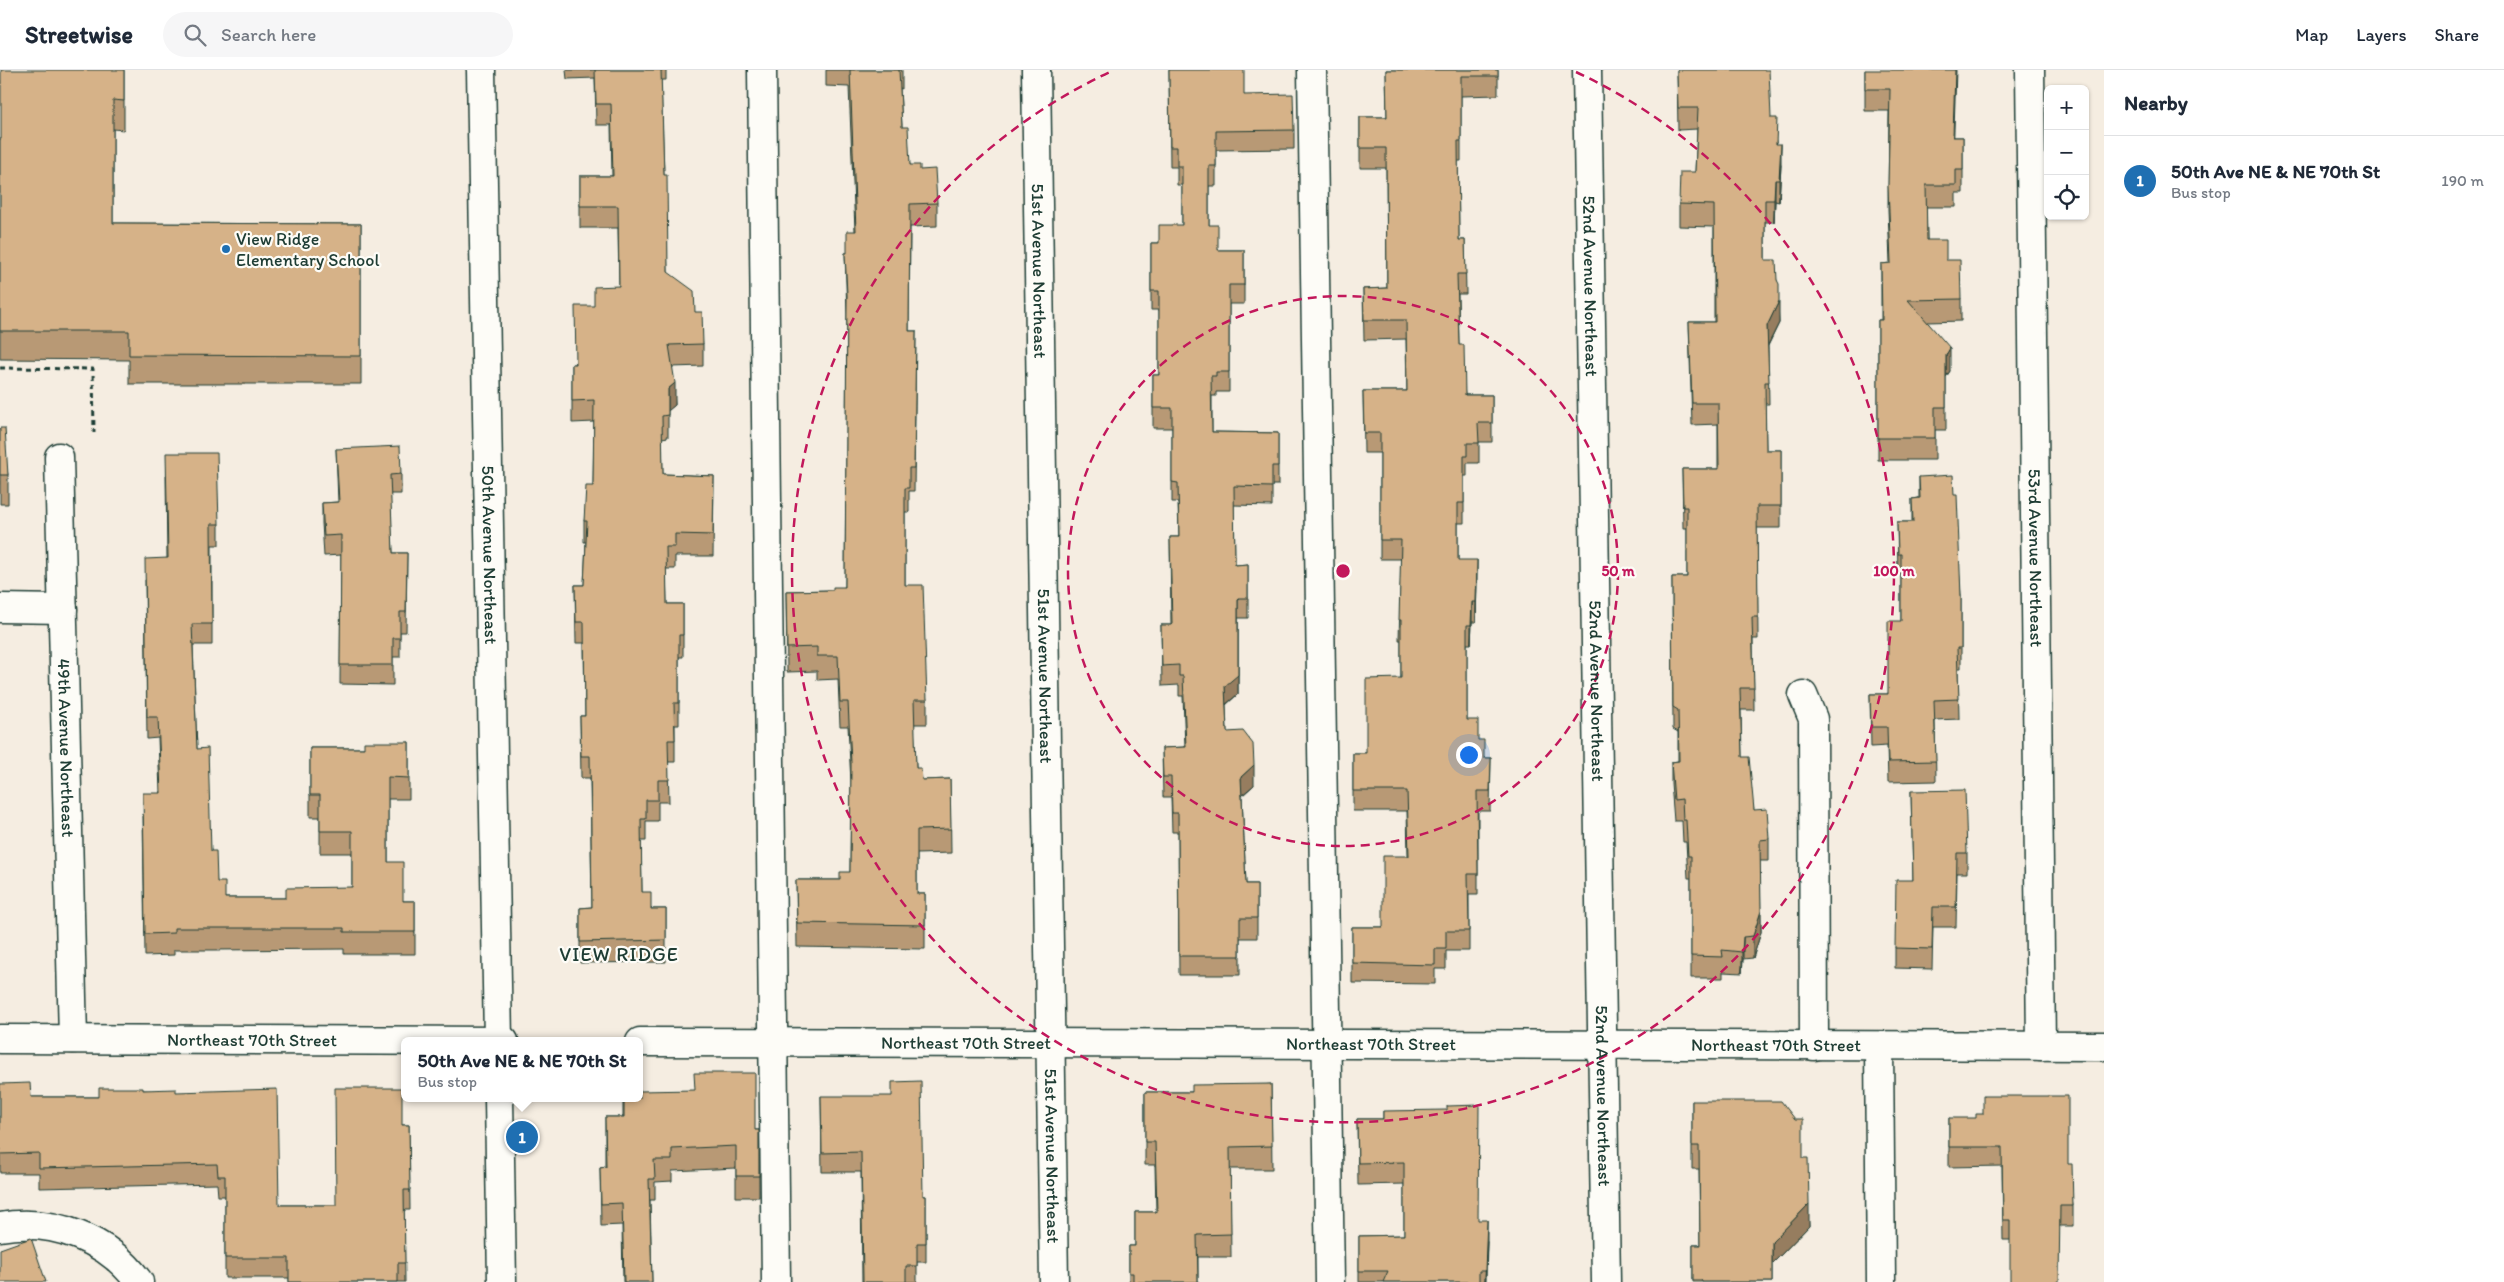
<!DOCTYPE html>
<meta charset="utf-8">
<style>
:root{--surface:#fff;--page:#f6f6f7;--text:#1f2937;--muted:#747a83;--line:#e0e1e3;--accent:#1f6fb2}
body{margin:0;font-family:Itim,sans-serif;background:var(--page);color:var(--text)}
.controls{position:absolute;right:15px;top:15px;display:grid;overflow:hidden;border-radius:8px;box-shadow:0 1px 4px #0004}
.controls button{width:45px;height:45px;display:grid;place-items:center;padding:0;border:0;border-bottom:1px solid var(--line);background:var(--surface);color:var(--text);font:25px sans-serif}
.you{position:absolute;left:1468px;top:684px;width:18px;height:18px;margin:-12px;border:4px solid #fff;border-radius:50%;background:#1a73e8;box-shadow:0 0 0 8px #1a73e833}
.badge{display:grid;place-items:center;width:32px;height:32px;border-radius:50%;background:var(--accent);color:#fff;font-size:16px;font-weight:700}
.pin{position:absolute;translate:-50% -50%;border:2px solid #fff;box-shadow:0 1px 5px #0006}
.popup{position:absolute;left:401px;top:967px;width:242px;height:65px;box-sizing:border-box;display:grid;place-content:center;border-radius:8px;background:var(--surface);filter:drop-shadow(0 1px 4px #0005);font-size:16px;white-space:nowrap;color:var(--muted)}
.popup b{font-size:19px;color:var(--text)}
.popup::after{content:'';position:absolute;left:50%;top:100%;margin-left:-10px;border:10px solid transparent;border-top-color:var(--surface)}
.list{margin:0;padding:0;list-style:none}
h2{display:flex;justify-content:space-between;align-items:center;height:65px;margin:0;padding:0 20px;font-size:21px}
h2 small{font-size:16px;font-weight:400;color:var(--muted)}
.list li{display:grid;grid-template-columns:32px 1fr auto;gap:15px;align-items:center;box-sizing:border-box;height:90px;padding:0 20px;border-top:1px solid var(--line)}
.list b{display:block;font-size:19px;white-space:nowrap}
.list p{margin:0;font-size:16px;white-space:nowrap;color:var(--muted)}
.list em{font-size:16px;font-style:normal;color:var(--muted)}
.icon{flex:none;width:28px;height:28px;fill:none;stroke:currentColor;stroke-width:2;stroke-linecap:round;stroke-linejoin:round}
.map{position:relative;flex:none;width:2104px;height:1212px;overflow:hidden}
header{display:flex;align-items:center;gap:30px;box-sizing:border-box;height:70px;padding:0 25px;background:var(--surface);border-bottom:1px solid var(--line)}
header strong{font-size:24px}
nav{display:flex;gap:28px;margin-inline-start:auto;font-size:18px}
.search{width:350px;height:45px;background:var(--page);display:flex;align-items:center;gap:12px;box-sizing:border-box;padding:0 18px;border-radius:28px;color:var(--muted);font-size:19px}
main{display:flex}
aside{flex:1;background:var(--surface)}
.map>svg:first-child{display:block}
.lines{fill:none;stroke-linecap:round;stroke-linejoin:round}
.minor-casing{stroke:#1f3d34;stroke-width:31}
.path{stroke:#1f3d34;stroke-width:3;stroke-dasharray:5 4;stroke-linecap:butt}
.minor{stroke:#fdfcf7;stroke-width:28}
.wall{fill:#b89975;stroke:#1f3d34}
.shaded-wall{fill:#967d5f;stroke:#1f3d34}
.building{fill:#d6b288;stroke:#1f3d34}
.ring{fill:none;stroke:#c2185b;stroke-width:2.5;stroke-dasharray:9 6}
.poi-dot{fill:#1f6fb2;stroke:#fdfcf7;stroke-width:2}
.labels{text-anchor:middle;stroke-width:4.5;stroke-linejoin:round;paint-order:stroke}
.poi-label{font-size:18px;fill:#1f3d34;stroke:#fdfcf7;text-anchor:start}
.street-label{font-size:18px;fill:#1f3d34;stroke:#fdfcf7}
.quarter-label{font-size:20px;letter-spacing:1px;fill:#1f3d34;stroke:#fdfcf7}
.centre{fill:#c2185b;stroke:#fdfcf7;stroke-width:2.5}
.ring-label{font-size:15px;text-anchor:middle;font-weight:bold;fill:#c2185b;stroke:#fdfcf7;stroke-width:4.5;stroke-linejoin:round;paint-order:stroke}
</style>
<header>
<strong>Streetwise</strong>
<div class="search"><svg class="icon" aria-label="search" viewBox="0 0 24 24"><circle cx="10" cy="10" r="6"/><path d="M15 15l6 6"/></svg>Search here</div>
<nav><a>Map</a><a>Layers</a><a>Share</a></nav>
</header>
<main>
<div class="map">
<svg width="2104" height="1212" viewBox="0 0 2104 1212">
<rect width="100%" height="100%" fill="#f5ede1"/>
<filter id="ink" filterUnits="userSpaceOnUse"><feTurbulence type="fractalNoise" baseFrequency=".02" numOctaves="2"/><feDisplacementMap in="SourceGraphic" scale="10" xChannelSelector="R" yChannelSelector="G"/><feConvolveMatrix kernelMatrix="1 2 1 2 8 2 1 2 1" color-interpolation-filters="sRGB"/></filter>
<g filter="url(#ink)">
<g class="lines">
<defs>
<g id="minor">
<path id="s1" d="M 481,0 L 498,971"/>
<polyline points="762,0 776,1212"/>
<path id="s2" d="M 1036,0 L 1054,1212"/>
<polyline points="1312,0 1330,1212"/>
<path id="s3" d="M 1587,0 L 1606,1212"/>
<path id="s4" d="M 2030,0 L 2041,976"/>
<path id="s5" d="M 59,387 L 73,969"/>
<polyline points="0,538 63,539"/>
<polyline points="1803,625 1813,649 1814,976"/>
<path id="s6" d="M 0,969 L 504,971"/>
<path id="s7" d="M 640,972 L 2104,976"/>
<polyline points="1879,976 1881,1212"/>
<polyline points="499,1028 502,1212"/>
<path d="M 0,1157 C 53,1148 108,1169 139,1212"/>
</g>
</defs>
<use href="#minor" class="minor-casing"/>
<polyline class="path" points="0,298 93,299 94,363"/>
<use href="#minor" class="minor"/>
</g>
<g class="wall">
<polygon points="124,0 124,60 113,59 113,153 361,154 361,314 129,314 129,290 0,289 0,69"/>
<polygon points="566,0 666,0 666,10 661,10 664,105 668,202 695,242 703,274 703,296 672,297 675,335 668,340 668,367 662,368 663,404 714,406 713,486 675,486 675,499 666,499 667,534 683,534 683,587 679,587 679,655 675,655 675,692 668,692 669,732 658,732 658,751 646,751 646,771 641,771 642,822 651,839 666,839 666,892 580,893 580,838 592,837 590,708 581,708 580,646 585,646 584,573 576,573 575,515 584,515 586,472 584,472 584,451 593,416 594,352 572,353 572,294 575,294 594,236 619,216 618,158 580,158 580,106 612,106 611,55 596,55 595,8 567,9"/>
<polygon points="826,0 902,0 902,19 900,18 902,57 910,95 920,100 937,133 937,156 910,157 909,261 916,261 914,421 909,421 909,442 905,442 905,515 927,630 927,654 914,654 916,698 922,710 950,709 951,783 917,784 917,824 925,824 925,879 797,877 796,810 840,810 850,802 851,712 848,656 840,656 838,609 817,610 817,601 787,602 786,521 833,520 845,517 847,245 845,183 847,183 855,161 849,17 826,16"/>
<polygon points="1169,0 1244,25 1294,60 1294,79 1216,80 1216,116 1209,116 1209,155 1218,180 1244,180 1244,234 1229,234 1229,322 1216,322 1216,326 1212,326 1212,362 1278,363 1278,415 1272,415 1272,436 1234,435 1235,495 1248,494 1248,548 1238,548 1238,624 1226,635 1227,662 1254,715 1242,726 1246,814 1257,814 1257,868 1240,868 1240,905 1179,905 1178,762 1172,762 1171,727 1163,727 1162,678 1185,677 1183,626 1179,626 1179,615 1162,616 1161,555 1171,555 1170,467 1179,467 1178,432 1172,432 1172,358 1153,358 1153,305 1159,305 1159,240 1151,240 1151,173 1159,173 1182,155 1182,115 1177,115 1177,97 1170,97"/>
<polygon points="1386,0 1498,0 1498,25 1461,26 1461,91 1458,91 1459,170 1465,170 1466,224 1458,224 1459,275 1465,325 1492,325 1492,372 1479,372 1479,393 1467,393 1467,406 1464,406 1464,453 1458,453 1458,490 1477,510 1476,552 1472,552 1471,574 1467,574 1467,650 1478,670 1484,688 1491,688 1490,741 1478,741 1478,824 1469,824 1469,881 1446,881 1446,899 1435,899 1435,914 1352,913 1352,857 1383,857 1408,786 1407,741 1353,741 1353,683 1366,683 1401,608 1401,570 1399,570 1401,489 1380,489 1380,383 1364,383 1363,321 1407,321 1406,269 1364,270 1363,219 1387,218 1386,98 1360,98 1360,47 1387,47"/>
<polygon points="1677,0 1771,48 1781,95 1779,132 1775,131 1774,152 1765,152 1765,190 1777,210 1779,253 1768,276 1769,334 1765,334 1766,380 1781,380 1781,458 1757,458 1758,569 1753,569 1754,640 1741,640 1742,687 1754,740 1769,769 1769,791 1760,791 1761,862 1753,888 1743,889 1742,903 1723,902 1723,908 1691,908 1691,808 1688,808 1686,772 1683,772 1682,751 1674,751 1671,713 1671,692 1678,691 1678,662 1673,659 1672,507 1687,507 1687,458 1683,458 1682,399 1718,399 1718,354 1692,355 1689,252 1714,252 1714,157 1679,156 1679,134 1695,102 1697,59 1678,60"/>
<polygon points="1865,0 1954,67 1963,67 1963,123 1956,123 1956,137 1926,137 1927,170 1946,190 1961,229 1961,251 1928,252 1950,301 1946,307 1946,360 1935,360 1935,390 1878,390 1878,250 1881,250 1881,194 1890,193 1888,139 1889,41 1865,41"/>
<polygon points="0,358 8,405 8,434 0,434"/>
<polygon points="336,379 401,404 401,424 390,424 393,483 407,483 406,562 400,562 400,587 393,587 393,615 340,614 341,485 324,486 322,453 322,433 338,432"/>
<polygon points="166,405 219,454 219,475 212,475 212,575 193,575 197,679 211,781 217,812 225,828 286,828 352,817 352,783 320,783 320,747 310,747 310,678 364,678 409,672 409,729 388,729 388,792 403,831 415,831 415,884 344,884 344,879 214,880 174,880 174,885 145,886 143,744 160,723 158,668 147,669 145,510 167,488"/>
<polygon points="1919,407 1954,425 1961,526 1961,598 1958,598 1959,649 1935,650 1936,711 1888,712 1887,676 1871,677 1870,624 1888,624 1901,551 1901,503 1898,503 1897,452 1912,452 1912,429 1919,428"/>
<polygon points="1911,721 1967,783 1967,803 1957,803 1956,857 1933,857 1932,899 1895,898 1895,878 1913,810"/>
<polygon points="0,1014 31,1027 99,1027 143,1020 176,1022 279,1135 336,1135 402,1055 409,1055 410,1140 404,1140 405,1212 289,1212 289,1208 225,1208 225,1126 218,1126 217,1114 39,1118 39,1103 0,1103"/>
<polygon points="1271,1014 1272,1099 1230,1099 1231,1187 1198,1187 1198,1212 1129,1212 1129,1176 1135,1176 1135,1142 1156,1142 1155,1095 1145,1095 1145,1022 1192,1022"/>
<polygon points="821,1026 923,1126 926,1126 926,1192 917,1192 917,1212 862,1212 861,1102 822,1102"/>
<polygon points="623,1028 755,1060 759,1060 759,1127 736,1127 736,1098 672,1101 672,1111 655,1112 655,1130 650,1130 652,1212 623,1212 622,1155 601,1156 600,1098 605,1097 605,1047 623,1047"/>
<polygon points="1692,1031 1803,1088 1809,1156 1772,1194 1772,1212 1693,1212 1693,1175 1700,1175 1699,1099 1692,1099"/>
<polygon points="1383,1041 1478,1150 1487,1172 1486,1212 1359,1212 1359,1166 1404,1165 1404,1114 1358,1115 1357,1049 1383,1049"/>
<polygon points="1949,1048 2068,1094 2073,1136 2073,1156 2060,1156 2010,1170 2003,1170 2002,1096 1949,1097"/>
</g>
<g class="shaded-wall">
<polygon points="1955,0 1956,0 1953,90 1953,67"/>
<polygon points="1781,74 1781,95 1779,132 1779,110"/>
<polygon points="1775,110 1775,131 1774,152 1774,130"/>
<polygon points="1779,231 1779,253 1767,277 1767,256"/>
<polygon points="1950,278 1950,301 1946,307 1946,285"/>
<polygon points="675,313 675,335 668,341 668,319"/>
<polygon points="1477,490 1477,510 1476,552 1476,532"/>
<polygon points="1238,528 1238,624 1225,635 1225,616"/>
<polygon points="1472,532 1472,552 1471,574 1471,555"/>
<polygon points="1254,695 1254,715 1241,726 1241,707"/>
<polygon points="1761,841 1761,862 1753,888 1753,866"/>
<polygon points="1743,867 1743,889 1742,903 1742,882"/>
<polygon points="1809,1134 1809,1156 1772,1194 1772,1172"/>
<polygon points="1487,1150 1487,1172 1485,1212"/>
</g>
<g class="building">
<polygon points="1,0 124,0 124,31 113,30 113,153 361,154 361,286 129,285 129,261 0,261 0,69 1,69"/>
<polygon points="595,0 661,0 664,105 667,105 668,202 694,221 695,242 702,242 703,274 669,275 675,313 668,319 668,345 662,346 663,404 714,406 713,465 675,464 675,477 666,477 667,534 683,534 683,565 679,565 679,633 674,633 675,670 668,670 669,710 658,710 658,730 646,730 646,749 641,749 642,822 651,822 651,839 666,839 666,870 580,872 580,838 592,837 590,686 581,686 580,646 585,646 584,552 576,552 575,515 584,515 587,451 584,451 586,416 593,416 594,330 572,331 572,294 576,294 575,236 594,236 594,217 619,216 618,136 580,136 580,106 613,106 611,34 596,34"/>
<polygon points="850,0 899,0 902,57 908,57 910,95 920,95 920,100 935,99 937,133 910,134 909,261 916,261 914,398 909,398 909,418 905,418 905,515 923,515 927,630 914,630 916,698 921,698 922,710 950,709 951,759 917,760 917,824 925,824 925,855 797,853 796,810 840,810 840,802 850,802 851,693 848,632 840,632 838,586 817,586 817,577 787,578 786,521 833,520 833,517 845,517 847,225 845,183 847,183 847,161 856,161"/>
<polygon points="1169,0 1244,0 1244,25 1293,24 1294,60 1216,61 1216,96 1209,96 1209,155 1218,155 1218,180 1244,180 1244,215 1229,215 1229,302 1216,302 1216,306 1211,306 1212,362 1278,363 1278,396 1272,396 1272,417 1234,416 1235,495 1248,494 1248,528 1238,528 1238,605 1225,616 1227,662 1243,661 1253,674 1254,695 1241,707 1246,814 1257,814 1257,848 1240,848 1240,886 1179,886 1178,743 1172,743 1171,707 1163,707 1162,678 1186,677 1183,606 1179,606 1179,595 1162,596 1161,555 1172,555 1170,467 1179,467 1178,413 1172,412 1172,338 1153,338 1153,305 1159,305 1159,221 1151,221 1151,173 1159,173 1159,155 1182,155 1182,96 1177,96 1177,77 1170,77"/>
<polygon points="1386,0 1498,0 1498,6 1461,6 1461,71 1458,71 1459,170 1465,170 1466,204 1457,204 1459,275 1464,275 1465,325 1492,325 1492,353 1478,353 1479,373 1467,373 1467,386 1464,386 1464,433 1458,433 1458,490 1477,490 1476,532 1472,532 1471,555 1467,555 1467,650 1478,650 1478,670 1484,670 1484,688 1491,688 1490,721 1477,721 1478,804 1468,804 1469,861 1446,861 1446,879 1435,879 1435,895 1352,893 1352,857 1383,857 1383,786 1409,786 1407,721 1353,721 1353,683 1366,683 1366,609 1401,608 1401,550 1399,550 1401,470 1380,470 1380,363 1364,363 1363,321 1407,321 1406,250 1364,250 1363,219 1387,218 1386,78 1360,78 1360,47 1387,47"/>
<polygon points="1677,0 1769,0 1771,48 1777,48 1776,74 1781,74 1779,110 1775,110 1774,130 1765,130 1765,190 1776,190 1777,210 1779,214 1779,231 1767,256 1769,312 1765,312 1766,380 1781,380 1781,436 1757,436 1758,547 1752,547 1754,618 1740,618 1742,687 1749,687 1754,740 1767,739 1769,769 1760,770 1761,841 1753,866 1743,867 1742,882 1722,880 1723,887 1691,886 1691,786 1688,786 1686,750 1683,750 1682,729 1674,730 1671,692 1679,691 1678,640 1673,637 1672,507 1687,507 1687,437 1683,437 1682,399 1719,399 1718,333 1692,333 1689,252 1715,252 1714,135 1679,134 1680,102 1695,102 1698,38 1678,38"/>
<polygon points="1865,0 1955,0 1953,67 1963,67 1963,100 1956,100 1956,115 1926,115 1927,170 1946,170 1946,190 1960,190 1961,229 1908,230 1950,278 1946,285 1946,337 1935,337 1935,368 1878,368 1878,250 1882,250 1881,194 1891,193 1888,116 1890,19 1865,19"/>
<polygon points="0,358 5,358 8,405 0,405"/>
<polygon points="400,376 401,404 390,405 393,483 407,483 406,542 400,542 400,568 393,568 393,595 340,595 341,465 324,466 322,433 339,432 336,379"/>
<polygon points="166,383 217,383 219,454 211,454 212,554 192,554 197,679 208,678 211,781 216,781 217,812 225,812 225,828 286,828 286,818 352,817 352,761 320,761 320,725 310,725 310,678 364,678 364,672 409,672 409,708 388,707 388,792 403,792 403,831 415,831 415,862 344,862 344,858 174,858 174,863 145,864 143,723 161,723 158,647 147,647 145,489 168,488"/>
<polygon points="1953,405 1954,425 1957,425 1961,526 1961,578 1957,578 1959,629 1934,630 1936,691 1888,692 1887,657 1871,657 1870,624 1888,624 1888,551 1901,551 1901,484 1898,484 1897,452 1913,452 1912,429 1920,428 1919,407"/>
<polygon points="1965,720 1967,783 1957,783 1956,837 1933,837 1932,879 1895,878 1896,810 1913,810 1911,721"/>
<polygon points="694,1003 755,1003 755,1060 759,1060 759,1106 736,1106 736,1076 672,1079 672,1090 654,1090 655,1109 649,1109 652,1212 624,1212 622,1133 601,1134 600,1098 606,1097 605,1047 624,1047 624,1028 640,1028 640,1021 695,1020"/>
<polygon points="921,1011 923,1126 926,1126 926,1173 917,1173 917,1196 906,1196 906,1212 863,1212 861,1082 822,1083 821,1026 892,1026 892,1012"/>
<polygon points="30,1013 31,1027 99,1027 99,1018 143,1018 143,1020 176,1019 176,1022 277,1019 279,1135 336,1135 335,1018 402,1018 402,1055 409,1055 410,1120 404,1120 405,1193 398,1193 398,1212 289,1212 289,1188 225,1188 225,1106 218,1106 217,1094 39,1098 39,1083 0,1084 0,1014"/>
<polygon points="1271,1014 1272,1076 1230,1077 1231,1164 1197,1165 1198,1212 1133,1212 1133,1203 1129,1203 1129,1176 1135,1176 1135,1142 1157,1142 1155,1072 1145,1072 1145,1022 1192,1022 1192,1015"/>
<polygon points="1983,1026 2068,1026 2068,1094 2072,1094 2073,1136 2060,1136 2059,1212 2010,1212 2010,1150 2003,1150 2002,1077 1949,1077 1949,1048 1976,1048 1976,1044 1983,1044"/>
<polygon points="1692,1031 1781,1031 1795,1049 1803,1049 1803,1088 1808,1088 1809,1134 1772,1172 1772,1212 1702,1212 1702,1210 1693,1210 1693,1175 1700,1175 1699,1076 1692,1076"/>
<polygon points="1479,1035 1478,1150 1487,1150 1485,1201 1479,1201 1479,1212 1383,1212 1388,1201 1359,1201 1359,1166 1404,1165 1404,1092 1358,1093 1357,1049 1383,1049 1383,1041 1447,1040 1447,1036"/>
<polygon points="31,1168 46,1212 0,1212 0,1179"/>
</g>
</g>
<g class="ring">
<circle cx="1343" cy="501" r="275"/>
<path d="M1576 2A551 551 0 1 1 1110 2"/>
</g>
<circle class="poi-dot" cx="226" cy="179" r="5"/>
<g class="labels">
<g class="poi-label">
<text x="236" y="175">View Ridge<tspan x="236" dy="21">Elementary School</tspan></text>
</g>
<g class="street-label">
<text dy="6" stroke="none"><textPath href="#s2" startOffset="201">51st Avenue Northeast</textPath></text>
<text dy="6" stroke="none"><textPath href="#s3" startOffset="216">52nd Avenue Northeast</textPath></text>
<text dy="6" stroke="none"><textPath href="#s1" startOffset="485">50th Avenue Northeast</textPath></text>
<text dy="6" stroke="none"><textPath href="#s4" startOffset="488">53rd Avenue Northeast</textPath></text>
<text dy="6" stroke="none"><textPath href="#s2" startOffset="606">51st Avenue Northeast</textPath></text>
<text dy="6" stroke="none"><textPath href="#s3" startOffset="621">52nd Avenue Northeast</textPath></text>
<text dy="6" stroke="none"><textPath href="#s5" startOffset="291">49th Avenue Northeast</textPath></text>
<text dy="6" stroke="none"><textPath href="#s6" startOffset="252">Northeast 70th Street</textPath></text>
<text dy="6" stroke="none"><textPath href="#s7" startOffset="326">Northeast 70th Street</textPath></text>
<text dy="6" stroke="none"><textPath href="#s7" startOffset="731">Northeast 70th Street</textPath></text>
<text dy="6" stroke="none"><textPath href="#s7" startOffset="1136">Northeast 70th Street</textPath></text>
<text dy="6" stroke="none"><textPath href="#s3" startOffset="1026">52nd Avenue Northeast</textPath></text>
<text dy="6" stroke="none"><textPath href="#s2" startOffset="1086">51st Avenue Northeast</textPath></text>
</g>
<g class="quarter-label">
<text x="619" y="891">VIEW RIDGE</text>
</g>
</g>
<circle cx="1343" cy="501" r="8" class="centre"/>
<g class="ring-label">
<text x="1618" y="506">50 m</text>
<text x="1894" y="506">100 m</text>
</g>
</svg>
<div class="controls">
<button>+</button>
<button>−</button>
<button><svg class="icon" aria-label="locate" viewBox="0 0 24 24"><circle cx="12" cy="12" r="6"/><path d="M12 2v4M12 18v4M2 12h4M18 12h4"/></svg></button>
</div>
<div class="you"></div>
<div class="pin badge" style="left:522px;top:1067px">1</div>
<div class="popup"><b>50th Ave NE &amp; NE 70th St</b>Bus stop</div>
</div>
<aside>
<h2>Nearby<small></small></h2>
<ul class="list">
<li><span class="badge">1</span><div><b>50th Ave NE &amp; NE 70th St</b><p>Bus stop</p></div><em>190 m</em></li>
</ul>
</aside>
</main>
